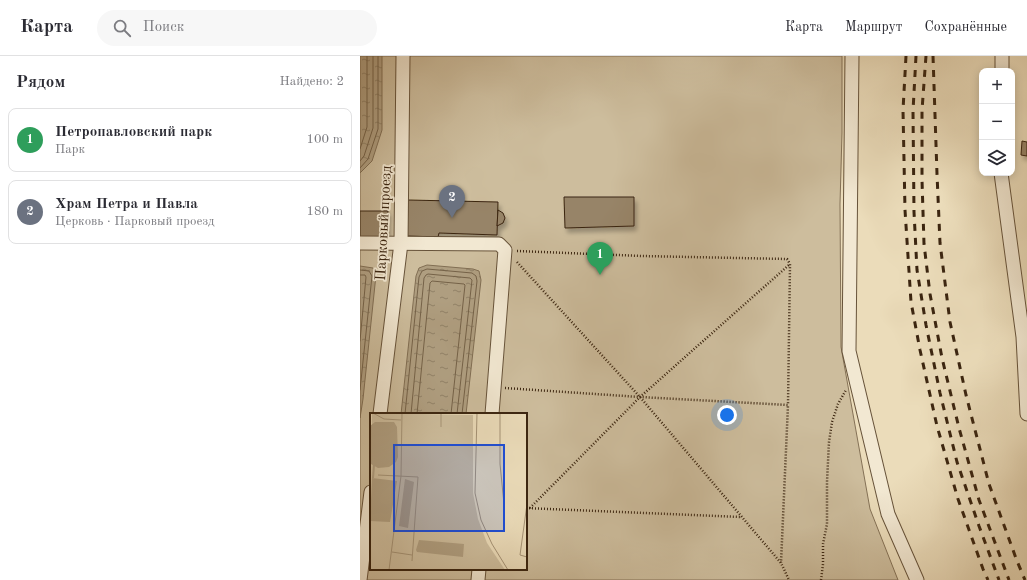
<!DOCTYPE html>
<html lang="ru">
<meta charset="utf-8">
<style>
:root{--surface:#fff;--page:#f7f7f7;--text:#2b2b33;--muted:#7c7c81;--line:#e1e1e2;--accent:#8f2418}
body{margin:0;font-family:"Old Standard TT",serif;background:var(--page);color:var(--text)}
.controls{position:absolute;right:12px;top:12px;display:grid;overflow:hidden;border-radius:8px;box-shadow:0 2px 10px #0003}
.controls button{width:36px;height:36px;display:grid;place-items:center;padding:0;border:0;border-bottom:1px solid var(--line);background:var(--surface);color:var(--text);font:20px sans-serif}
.you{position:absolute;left:367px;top:359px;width:14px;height:14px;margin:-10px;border:3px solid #fff;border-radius:50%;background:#1a73e8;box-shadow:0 0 0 6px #1a73e833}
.badge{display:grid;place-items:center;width:26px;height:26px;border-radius:50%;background:var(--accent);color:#fff;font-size:13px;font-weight:700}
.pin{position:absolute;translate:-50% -33px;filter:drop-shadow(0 1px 2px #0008)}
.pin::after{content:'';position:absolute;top:21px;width:14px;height:12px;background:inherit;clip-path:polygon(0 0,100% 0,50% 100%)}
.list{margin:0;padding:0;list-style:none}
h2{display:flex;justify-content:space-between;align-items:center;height:52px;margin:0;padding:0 16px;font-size:17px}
h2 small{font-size:13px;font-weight:400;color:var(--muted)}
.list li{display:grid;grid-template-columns:26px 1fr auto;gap:12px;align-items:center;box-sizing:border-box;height:64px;margin:0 8px 8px;padding:0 8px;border:1px solid var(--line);border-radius:8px}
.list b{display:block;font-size:15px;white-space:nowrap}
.list p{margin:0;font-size:13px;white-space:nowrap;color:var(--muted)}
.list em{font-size:13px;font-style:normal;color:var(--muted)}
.icon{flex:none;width:22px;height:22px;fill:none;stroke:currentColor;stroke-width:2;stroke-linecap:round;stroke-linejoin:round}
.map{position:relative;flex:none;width:667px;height:524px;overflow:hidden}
header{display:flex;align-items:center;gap:24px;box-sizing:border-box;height:56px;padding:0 20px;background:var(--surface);border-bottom:1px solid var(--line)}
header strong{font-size:19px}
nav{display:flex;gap:22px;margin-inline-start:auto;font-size:14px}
.search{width:280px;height:36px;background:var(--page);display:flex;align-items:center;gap:10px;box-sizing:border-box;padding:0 14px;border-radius:22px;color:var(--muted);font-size:15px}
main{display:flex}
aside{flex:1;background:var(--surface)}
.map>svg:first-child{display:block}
.green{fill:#cdbd9d;stroke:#847156;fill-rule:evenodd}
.water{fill:url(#water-ripples);stroke:#816e53}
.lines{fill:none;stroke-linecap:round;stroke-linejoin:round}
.shore{stroke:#756248;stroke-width:1}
.building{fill:#978468;stroke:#3b2510;filter:url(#shadow)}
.minor-casing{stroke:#67533a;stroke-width:15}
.path{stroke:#3b2510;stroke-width:2.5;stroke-dasharray:1 2;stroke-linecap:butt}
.minor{stroke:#f2e8d2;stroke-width:13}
.rail{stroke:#3b2510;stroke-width:3;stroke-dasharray:7 7;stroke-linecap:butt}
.labels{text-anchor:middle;stroke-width:3.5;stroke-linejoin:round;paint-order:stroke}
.street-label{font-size:15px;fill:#3b2510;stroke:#f2e8d2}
.inset-river{fill:none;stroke:#af9e80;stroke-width:2}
.inset-road{fill:none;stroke:#a59376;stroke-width:1}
.view{fill:#1d4ed8;fill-opacity:0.15;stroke:#1d4ed8;stroke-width:2}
.inset-edge{fill:none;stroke:#3b2510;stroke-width:2}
</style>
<header>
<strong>Карта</strong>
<div class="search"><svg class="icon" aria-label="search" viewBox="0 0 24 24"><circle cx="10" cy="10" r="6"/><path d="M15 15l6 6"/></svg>Поиск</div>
<nav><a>Карта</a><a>Маршрут</a><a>Сохранённые</a></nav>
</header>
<main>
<aside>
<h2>Рядом<small>Найдено: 2</small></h2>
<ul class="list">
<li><span class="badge" style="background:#2e9e5b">1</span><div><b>Петропавловский парк</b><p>Парк</p></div><em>100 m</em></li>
<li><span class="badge" style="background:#6b7280">2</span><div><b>Храм Петра и Павла</b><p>Церковь · Парковый проезд</p></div><em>180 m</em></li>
</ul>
</aside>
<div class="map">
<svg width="667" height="524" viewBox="0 0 667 524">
<defs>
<pattern id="water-ripples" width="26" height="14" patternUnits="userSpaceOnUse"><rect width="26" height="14" fill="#af9e80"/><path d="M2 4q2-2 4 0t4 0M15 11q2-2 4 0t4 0" fill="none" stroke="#908167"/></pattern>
<filter id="shadow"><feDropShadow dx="2.5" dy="4.5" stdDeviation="2" flood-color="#0004"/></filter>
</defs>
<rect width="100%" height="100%" fill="#ebdcba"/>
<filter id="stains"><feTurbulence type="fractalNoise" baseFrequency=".005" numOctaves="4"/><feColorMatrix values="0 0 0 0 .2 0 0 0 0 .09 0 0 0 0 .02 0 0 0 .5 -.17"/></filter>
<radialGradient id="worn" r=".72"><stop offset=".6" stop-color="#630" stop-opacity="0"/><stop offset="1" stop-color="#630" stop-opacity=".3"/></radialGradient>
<path class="green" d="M 0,0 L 482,0 L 482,77 L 480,148 L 481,291 L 510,453 L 538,524 L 0,524 ZM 11,358 L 166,358 L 166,513 L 11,513 Z"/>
<g class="water">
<polygon points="0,0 22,0 22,74 12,105 0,117"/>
<polygon points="67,209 113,213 119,215 121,224 106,358 41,358 56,220 59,212"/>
<polygon points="0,210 13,212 16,219 3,343 0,362"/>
</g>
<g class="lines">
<g class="shore">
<polyline points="0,93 7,71 7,0"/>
<polyline points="0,105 4,100 13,72 13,0"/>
<polyline points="0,112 8,103 18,73 18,0"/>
<polyline points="0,214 9,215 12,220 0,334"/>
<polyline points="0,219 5,219 6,221 0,285"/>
<polyline points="45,358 59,221 62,215 67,213 112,217 116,220 117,225 102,358"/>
<polyline points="51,358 64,222 66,219 68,218 110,222 112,224 97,358"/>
<polyline points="57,358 70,227 72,225 104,228 105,229 91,358"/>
</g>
</g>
<g class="building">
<polygon points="662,85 667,86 667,100 661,99"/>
<polygon points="204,141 274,141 274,170 205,172"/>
<polygon points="48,144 138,146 137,179 79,177 78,181 47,180"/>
<polygon points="138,154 143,157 145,162 143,167 137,170"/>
<polygon points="0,155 28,155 27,181 0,181"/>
</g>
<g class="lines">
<defs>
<g id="minor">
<polyline points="492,0 489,295 528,458 557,524"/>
<polyline points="642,15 642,0"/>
<polyline points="641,117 663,281 667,358"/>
<polyline points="0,187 139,188 145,194 132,358"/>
<polyline points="20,358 41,187 43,0"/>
<polyline points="0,524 11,436"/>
<polyline points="118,524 119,513"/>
</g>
</defs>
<use href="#minor" class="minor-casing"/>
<g class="path">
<polyline points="157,195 282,200 427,203 430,208"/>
<polyline points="157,206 280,341 421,507 429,524"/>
<polyline points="145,332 280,341 428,349 421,507"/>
<polyline points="166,452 381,461"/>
<polyline points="170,452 280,341 430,208 428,349"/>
<polyline points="461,524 463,508 463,488 467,468 467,426 469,386 472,366 478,348 486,334"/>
</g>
<use href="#minor" class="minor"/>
<g class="rail">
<polyline points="546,0 543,54 545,154 551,246 560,294 577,370 598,443 623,513 628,524"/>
<polyline points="556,0 553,55 554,156 557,214 566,269 580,337 597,406 619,470 639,524"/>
<polyline points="566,0 562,54 562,124 564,188 570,238 582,302 599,372 619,444 649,524"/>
<polyline points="573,0 577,118 580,187 590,266 606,339 629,428 657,505 665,524"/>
</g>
</g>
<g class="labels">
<g class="street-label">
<text transform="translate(23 167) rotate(-87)" y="5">Парковый проезд</text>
</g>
</g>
<g transform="translate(10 357)">
<rect width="157" height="157" fill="#ebdcba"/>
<path d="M 2,0 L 103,2 L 103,80 L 108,106 L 117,130 L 135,157 L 0,157 Z" fill="#cdbd9d"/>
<path d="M 0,146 L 16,148 L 15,157 L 0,157 Z" fill="#cdbd9d"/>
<path d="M 5,9 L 24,9 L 27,14 L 28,44 L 26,49 L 19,54 L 8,55 L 1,51 L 0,13 ZM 2,65 L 27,68 L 20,109 L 0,108 ZM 35,66 L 44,69 L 38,115 L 29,113 ZM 49,127 L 94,131 L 93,144 L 47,139 L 46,137 Z" fill="#af9e80"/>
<path class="inset-river" d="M 3,65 L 4,52"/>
<path class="inset-road" d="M 3,0 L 14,6 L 31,7M 71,0 L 71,14M 107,0 L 105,80 L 111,107 L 122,131 L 138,157M 130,0 L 130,51 L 134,91M 8,62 L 48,64 L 42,148M 157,91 L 150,142 L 157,144M 22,139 L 42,142M 19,157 L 31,63 L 32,0"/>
<path class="view" d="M 24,32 L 134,32 L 134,118 L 24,118 Z"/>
<rect width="157" height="157" class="inset-edge"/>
</g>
<rect width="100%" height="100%" filter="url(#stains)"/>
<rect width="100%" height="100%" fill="url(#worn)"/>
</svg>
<div class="controls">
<button>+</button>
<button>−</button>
<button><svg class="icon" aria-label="layers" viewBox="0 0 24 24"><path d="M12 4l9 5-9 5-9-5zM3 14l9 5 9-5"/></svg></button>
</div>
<div class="you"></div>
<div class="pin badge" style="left:240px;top:219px;background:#2e9e5b">1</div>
<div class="pin badge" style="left:92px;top:162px;background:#6b7280">2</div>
</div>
</main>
